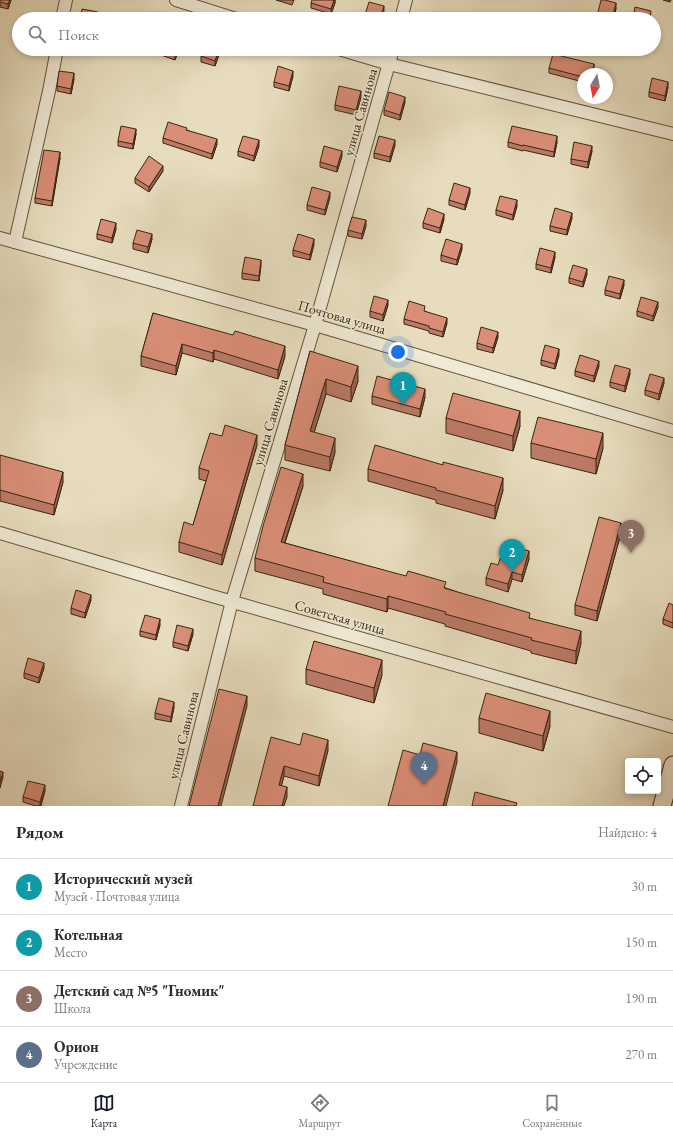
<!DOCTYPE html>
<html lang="ru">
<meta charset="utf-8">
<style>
:root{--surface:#fff;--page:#f2f2f3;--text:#2b2b33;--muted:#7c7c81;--line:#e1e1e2;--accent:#111827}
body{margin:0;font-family:"EB Garamond",serif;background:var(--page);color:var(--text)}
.controls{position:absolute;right:12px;bottom:12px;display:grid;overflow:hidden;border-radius:4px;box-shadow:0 2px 6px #0003}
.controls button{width:36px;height:36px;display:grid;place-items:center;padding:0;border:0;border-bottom:1px solid var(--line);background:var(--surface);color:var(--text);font:20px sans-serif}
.compass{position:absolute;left:577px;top:68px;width:36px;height:36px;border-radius:50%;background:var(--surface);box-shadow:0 2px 6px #0003;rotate:190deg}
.you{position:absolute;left:398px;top:352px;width:14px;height:14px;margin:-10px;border:3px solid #fff;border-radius:50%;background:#1a73e8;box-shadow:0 0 0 6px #1a73e833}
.badge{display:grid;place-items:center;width:26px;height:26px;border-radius:50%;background:var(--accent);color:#fff;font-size:13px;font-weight:700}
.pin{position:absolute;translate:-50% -33px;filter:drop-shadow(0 1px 2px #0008)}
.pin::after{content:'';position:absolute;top:21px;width:14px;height:12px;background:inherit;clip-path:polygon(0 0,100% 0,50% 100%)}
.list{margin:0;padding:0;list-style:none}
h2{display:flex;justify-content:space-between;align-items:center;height:52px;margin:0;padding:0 16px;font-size:17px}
h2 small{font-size:13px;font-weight:400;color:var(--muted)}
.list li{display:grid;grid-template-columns:26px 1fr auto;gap:12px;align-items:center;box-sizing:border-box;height:56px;padding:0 16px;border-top:1px solid var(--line)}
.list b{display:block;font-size:15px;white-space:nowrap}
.list p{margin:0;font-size:13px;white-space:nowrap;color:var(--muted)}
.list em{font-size:13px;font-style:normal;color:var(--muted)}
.icon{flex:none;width:22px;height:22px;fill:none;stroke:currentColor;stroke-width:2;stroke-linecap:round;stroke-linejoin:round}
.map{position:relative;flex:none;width:673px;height:806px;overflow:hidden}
.search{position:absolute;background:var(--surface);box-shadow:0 2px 6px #0003;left:12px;right:12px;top:12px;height:44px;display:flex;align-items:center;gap:10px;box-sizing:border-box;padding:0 14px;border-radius:22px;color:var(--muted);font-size:15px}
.sheet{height:276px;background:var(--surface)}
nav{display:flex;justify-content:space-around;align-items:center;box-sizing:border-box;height:56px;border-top:1px solid var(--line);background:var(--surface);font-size:11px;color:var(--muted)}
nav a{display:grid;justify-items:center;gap:2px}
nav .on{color:var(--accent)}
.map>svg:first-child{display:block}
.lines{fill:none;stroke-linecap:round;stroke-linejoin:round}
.street-casing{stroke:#64543b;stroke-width:14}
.secondary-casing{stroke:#38260f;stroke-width:19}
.street{stroke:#efe9d5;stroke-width:12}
.secondary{stroke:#efe9d5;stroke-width:17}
.wall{fill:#bb7a66;stroke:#38260f}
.shaded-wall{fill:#996353;stroke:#38260f}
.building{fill:#da8e77;stroke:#38260f}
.labels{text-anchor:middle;stroke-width:3;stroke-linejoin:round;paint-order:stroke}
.street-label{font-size:14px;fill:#38260f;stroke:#efe9d5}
</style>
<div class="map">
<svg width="673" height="806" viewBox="0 0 673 806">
<rect width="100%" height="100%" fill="#e7ddbe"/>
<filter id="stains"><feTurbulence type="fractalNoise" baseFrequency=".005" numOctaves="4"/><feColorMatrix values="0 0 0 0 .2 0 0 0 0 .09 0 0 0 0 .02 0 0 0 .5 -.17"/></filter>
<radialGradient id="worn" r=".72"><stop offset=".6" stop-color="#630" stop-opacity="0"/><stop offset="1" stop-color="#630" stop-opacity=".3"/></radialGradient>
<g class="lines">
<defs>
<g id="street">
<polyline points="176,0 236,19"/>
<polyline points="62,19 66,0"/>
<polyline points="401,19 406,0"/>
<polyline points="339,49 389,64 673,134"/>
<polyline points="0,238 315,325 673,431"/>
<polyline points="15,242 49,91 57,49"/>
<polyline points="0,533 212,596 673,727"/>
<polyline points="181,806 232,601 315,325 393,49"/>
</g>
<polyline id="secondary" points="662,806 673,765"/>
</defs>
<use href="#street" class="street-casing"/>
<use href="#secondary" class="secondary-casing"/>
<use href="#street" class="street"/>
<use href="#secondary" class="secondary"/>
</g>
<g class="wall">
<polygon points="0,0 11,0 8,9 0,7"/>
<polygon points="276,0 294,0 292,5"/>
<polygon points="335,0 335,3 331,14 311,8 311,3"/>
<polygon points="663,0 671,0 670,2"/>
<polygon points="616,8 614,19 597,19 597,16"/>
<polygon points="133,49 146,49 145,53"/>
<polygon points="161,49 179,49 175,60 161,55"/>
<polygon points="221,49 215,66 201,62 201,56"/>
<polygon points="461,49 477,49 475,54 461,50"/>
<polygon points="549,68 594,69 593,74 583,74 583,82 549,73"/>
<polygon points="293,76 289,91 274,87 274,82"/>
<polygon points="74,79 71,94 57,91 57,86"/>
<polygon points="668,87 665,101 649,97 649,92"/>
<polygon points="361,97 356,115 335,110 335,105"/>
<polygon points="405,102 400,120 384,115 384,110"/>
<polygon points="187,130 217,144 212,159 163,143 163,138"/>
<polygon points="136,134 133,149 118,146 118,141"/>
<polygon points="508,142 557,142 554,157 523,150 523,151 508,147"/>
<polygon points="395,145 390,162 374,158 374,153"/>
<polygon points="259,146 254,161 238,156 238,151"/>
<polygon points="592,151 588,168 571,164 571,159"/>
<polygon points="342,156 337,172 320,167 320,162"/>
<polygon points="60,158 52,206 35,203 35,198"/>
<polygon points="163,171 149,192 135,183 135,178"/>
<polygon points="470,193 465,210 449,205 449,200"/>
<polygon points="330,197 325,215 307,210 307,205"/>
<polygon points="517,206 513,220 496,215 496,210"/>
<polygon points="572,218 567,235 550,231 550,226"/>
<polygon points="444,219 440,233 423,228 423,223"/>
<polygon points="366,226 362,239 348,236 348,230"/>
<polygon points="116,229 112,243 97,239 97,234"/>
<polygon points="152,239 148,253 133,249 133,243"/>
<polygon points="314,244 310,260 293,256 293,250"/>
<polygon points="462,249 457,265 441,261 441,255"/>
<polygon points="555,257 551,273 536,269 536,264"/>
<polygon points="261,265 259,281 242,279 242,273"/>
<polygon points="587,274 583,287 569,283 569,278"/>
<polygon points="624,285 620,299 605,295 605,290"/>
<polygon points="388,305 383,321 370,317 370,311"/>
<polygon points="658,307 653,321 637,316 637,311"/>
<polygon points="425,311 447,323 443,337 429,333 429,331 404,324 404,319"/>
<polygon points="153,313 285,356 278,379 214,359 213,362 182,353 176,375 141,366 141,356"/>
<polygon points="498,337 493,353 477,349 477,343"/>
<polygon points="310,351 358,381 351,402 326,394 314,432 335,452 330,471 285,460 285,445"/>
<polygon points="559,355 555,369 541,365 541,360"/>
<polygon points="599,366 594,382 575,376 575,371"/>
<polygon points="630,374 625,392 610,387 610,382"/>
<polygon points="664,383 659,400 645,395 645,390"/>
<polygon points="372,396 425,397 420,417 372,404"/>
<polygon points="446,418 520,426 513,451 446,433"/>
<polygon points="222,436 257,445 222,565 179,552 179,542 193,525 206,481 199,479 199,468"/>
<polygon points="531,443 603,448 596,474 531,458"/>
<polygon points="0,457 63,482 54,515 0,501"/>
<polygon points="368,469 503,490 495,519 436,503 436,500 368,481"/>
<polygon points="303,486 285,543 446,588 530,618 581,643 576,664 531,653 531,651 445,626 445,624 388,608 387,612 323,594 323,589 255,571 255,558"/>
<polygon points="621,533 597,621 575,615 575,605"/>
<polygon points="529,559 522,582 512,579 508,592 486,585 486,578"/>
<polygon points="91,600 85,618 71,614 71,608"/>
<polygon points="673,605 673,628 663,624 663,619"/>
<polygon points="160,625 156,640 140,636 140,631"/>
<polygon points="193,634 188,651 173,647 173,642"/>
<polygon points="44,668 39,683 24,678 24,673"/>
<polygon points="306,669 382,675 374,703 306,684"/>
<polygon points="174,707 171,722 155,719 155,713"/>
<polygon points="479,718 550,726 543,751 479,733"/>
<polygon points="300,745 328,750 319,786 284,776 281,786 287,797 253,806"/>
<polygon points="45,791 41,806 36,806 23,802 23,797"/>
</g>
<g class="shaded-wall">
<polygon points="10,0 11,0 8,9 8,4"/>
<polygon points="334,0 335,0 335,3 331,14 331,9"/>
<polygon points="616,3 616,8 614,19 612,19"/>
<polygon points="384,6 384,11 382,19 380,19"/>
<polygon points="177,49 179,49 175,60 175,54"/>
<polygon points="219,49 221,49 215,66 215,61"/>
<polygon points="594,64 594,69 593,74 592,74"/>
<polygon points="293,71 293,76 289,91 289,86"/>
<polygon points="74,73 74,79 71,94 71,89"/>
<polygon points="668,82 668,87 665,101 665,96"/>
<polygon points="361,91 361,97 356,115 356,110"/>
<polygon points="405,97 405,102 400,120 400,115"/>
<polygon points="136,129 136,134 133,149 133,144"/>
<polygon points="557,136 557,142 554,157 554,152"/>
<polygon points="217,139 217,144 212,159 212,154"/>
<polygon points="259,140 259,146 254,161 254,156"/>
<polygon points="395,140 395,145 390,162 390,157"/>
<polygon points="592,146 592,151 588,168 588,162"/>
<polygon points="342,151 342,156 337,172 337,167"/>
<polygon points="60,152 60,158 52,206 52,201"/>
<polygon points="163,166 163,171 149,192 149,187"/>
<polygon points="470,188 470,193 465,210 465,205"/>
<polygon points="330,192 330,197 325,215 325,210"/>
<polygon points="517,200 517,206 513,220 513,215"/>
<polygon points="572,213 572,218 567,235 567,230"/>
<polygon points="444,214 444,219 440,233 440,228"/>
<polygon points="366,220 366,226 362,239 362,234"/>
<polygon points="116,223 116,229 112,243 112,238"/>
<polygon points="152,234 152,239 148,253 148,247"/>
<polygon points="314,239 314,244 310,260 310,255"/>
<polygon points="462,244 462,249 457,265 457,260"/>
<polygon points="555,252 555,257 551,273 551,268"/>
<polygon points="261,260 261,265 259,281 259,276"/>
<polygon points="587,269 587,274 583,287 583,282"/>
<polygon points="624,280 624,285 620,299 620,294"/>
<polygon points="388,300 388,305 383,321 383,315"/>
<polygon points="658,302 658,307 653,321 653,316"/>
<polygon points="447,318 447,323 443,337 443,332"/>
<polygon points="498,332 498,337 493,353 493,348"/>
<polygon points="182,344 182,353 176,375 176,366"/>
<polygon points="285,346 285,356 278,379 278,370"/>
<polygon points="559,349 559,355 555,369 555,364"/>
<polygon points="214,350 214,359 213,362 213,353"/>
<polygon points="599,361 599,366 594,382 594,376"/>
<polygon points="358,366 358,381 351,402 351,387"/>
<polygon points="630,369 630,374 625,392 625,386"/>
<polygon points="664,378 664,383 659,400 659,394"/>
<polygon points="326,379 326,394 310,446 310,431"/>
<polygon points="425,389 425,397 420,417 420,409"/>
<polygon points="520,411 520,426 513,451 513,436"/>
<polygon points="603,433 603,448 596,474 596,459"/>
<polygon points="257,435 257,445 222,565 222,555"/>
<polygon points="335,438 335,452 330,471 330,457"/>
<polygon points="63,472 63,482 54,515 54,505"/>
<polygon points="303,474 303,486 281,554 281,542"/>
<polygon points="503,478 503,490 495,519 495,506"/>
<polygon points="621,523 621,533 597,621 597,611"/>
<polygon points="529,551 529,559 522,582 522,575"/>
<polygon points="512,572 512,579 508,592 508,584"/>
<polygon points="91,595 91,600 85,618 85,613"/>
<polygon points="388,596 388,608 387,612 387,599"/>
<polygon points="160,619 160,625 156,640 156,635"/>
<polygon points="193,629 193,634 188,651 188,646"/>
<polygon points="581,631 581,643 576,664 576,651"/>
<polygon points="382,660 382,675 374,703 374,688"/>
<polygon points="44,663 44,668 39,683 39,678"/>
<polygon points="247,696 247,706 221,806 218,806"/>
<polygon points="174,702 174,707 171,722 171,717"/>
<polygon points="550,711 550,726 543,751 543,736"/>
<polygon points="328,740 328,750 319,786 319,776"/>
<polygon points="457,752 457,762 446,806 443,806"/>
<polygon points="284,766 284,776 279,795 279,785"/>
<polygon points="3,772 3,777 0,788 0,782"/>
<polygon points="45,785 45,791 40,806 40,802"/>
<polygon points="287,787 287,797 284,806 282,806"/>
</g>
<g class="building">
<polygon points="0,0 10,0 8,4 0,2"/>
<polygon points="312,0 334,0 331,9 311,3"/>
<polygon points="601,0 605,0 616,3 612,19 597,16"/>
<polygon points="369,2 384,6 380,19 368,19 364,18"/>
<polygon points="635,7 651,11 650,19 633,19"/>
<polygon points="82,9 98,12 97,19 80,19"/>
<polygon points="411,13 426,17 426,19 410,19"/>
<polygon points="161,49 177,49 175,54 161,50"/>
<polygon points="203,49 219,49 215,61 201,56"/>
<polygon points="553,54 594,64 592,74 583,74 583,77 549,68"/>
<polygon points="278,66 293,71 289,86 274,82"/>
<polygon points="59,71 74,73 71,89 57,86"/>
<polygon points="652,78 668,82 665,96 649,92"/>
<polygon points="339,86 361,91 356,110 335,105"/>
<polygon points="389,92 405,97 400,115 384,110"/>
<polygon points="168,122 187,128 186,130 217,139 212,154 163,138"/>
<polygon points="121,126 136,129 133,144 118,141"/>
<polygon points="512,126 557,136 554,152 523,145 523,146 508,142"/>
<polygon points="243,136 259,140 254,156 238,151"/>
<polygon points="379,136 395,140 390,157 374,153"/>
<polygon points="574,142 592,146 588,162 571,159"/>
<polygon points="324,146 342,151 337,167 320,162"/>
<polygon points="44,150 60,152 52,201 35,198"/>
<polygon points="149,156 163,166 149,187 135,178"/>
<polygon points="454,183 470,188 465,205 449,200"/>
<polygon points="312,187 330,192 325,210 307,205"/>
<polygon points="500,196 517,200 513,215 496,210"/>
<polygon points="428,208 444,214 440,228 423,223"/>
<polygon points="555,208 572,213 567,230 550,226"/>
<polygon points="352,217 366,220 362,234 348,230"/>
<polygon points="101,219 116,223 112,238 97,234"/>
<polygon points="137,230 152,234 148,247 133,243"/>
<polygon points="298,234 314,239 310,255 293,250"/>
<polygon points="446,239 462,244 457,260 441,255"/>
<polygon points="540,248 555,252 551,268 536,264"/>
<polygon points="245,257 261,260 259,276 242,273"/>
<polygon points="573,265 587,269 583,282 569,278"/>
<polygon points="609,276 624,280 620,294 605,290"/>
<polygon points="374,296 388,300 383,315 370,311"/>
<polygon points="641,297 658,302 653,316 637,311"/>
<polygon points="409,301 425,306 424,311 447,318 443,332 429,328 429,326 404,319"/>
<polygon points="153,313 233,335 235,331 285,346 278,370 214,350 213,353 182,344 176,366 141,356"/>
<polygon points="481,327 498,332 493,348 477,343"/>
<polygon points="545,345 559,349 555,364 541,360"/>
<polygon points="310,351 358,366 351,387 326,379 310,431 335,438 330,457 285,445"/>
<polygon points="580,355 599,361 594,376 575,371"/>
<polygon points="615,365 630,369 625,386 610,382"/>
<polygon points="650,374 664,378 659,394 645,390"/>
<polygon points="377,376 425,389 420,409 372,396"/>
<polygon points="453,393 520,411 513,436 446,418"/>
<polygon points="538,417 603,433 596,459 531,443"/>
<polygon points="225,425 257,435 222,555 179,542 184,522 193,525 209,471 199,468 210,433 222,436"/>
<polygon points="375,445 443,465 443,462 503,478 495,506 436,490 436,488 368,469"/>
<polygon points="0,455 63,472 54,505 0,490"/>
<polygon points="281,467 303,474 281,542 406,576 408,571 446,582 444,588 530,613 529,618 581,631 576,651 531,640 532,638 445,614 446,612 388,596 387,599 323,582 324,577 255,558 263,526"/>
<polygon points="599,517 621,523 597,611 575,605"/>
<polygon points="505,544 529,551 522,575 512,572 508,584 486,578 491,563 498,565"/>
<polygon points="76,590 91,595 85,613 71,608"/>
<polygon points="669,603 673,605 673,623 663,619"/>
<polygon points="145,615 160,619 156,635 140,631"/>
<polygon points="177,625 193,629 188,646 173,642"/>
<polygon points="314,641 382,660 374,688 306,669"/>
<polygon points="28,658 44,663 39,678 24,673"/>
<polygon points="219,689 247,696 218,806 189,806"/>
<polygon points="486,693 550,711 543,736 479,718"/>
<polygon points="159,698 174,702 171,717 155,713"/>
<polygon points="303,733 328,740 319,776 284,766 279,785 287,787 282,806 253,806 271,737 300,745"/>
<polygon points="423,743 457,752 443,806 388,806 403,750 420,755"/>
<polygon points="0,771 3,772 0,782"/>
<polygon points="28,781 45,785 40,802 23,797"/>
<polygon points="475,792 517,803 516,806 472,806"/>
</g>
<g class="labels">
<g class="street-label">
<text transform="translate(360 112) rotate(-74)" y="5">улица Савинова</text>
<text transform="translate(342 317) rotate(16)" y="5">Почтовая улица</text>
<text transform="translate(270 422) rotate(-73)" y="5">улица Савинова</text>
<text transform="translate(340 617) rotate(16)" y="5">Советская улица</text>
<text transform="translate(183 735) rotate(-76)" y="5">улица Савинова</text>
</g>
</g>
<rect width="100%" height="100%" filter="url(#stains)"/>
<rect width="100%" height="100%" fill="url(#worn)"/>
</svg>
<div class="controls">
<button><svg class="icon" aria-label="locate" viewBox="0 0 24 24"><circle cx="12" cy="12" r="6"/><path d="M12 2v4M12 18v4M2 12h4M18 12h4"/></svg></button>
</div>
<svg class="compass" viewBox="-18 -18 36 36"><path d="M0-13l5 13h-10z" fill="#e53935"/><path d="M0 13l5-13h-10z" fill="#7c7c81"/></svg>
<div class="you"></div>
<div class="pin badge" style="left:403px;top:405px;background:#0f9aa8">1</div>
<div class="pin badge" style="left:512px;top:572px;background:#0f9aa8">2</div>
<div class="pin badge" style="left:631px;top:553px;background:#8d6e63">3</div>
<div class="pin badge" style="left:424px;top:785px;background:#5c6f8a">4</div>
<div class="search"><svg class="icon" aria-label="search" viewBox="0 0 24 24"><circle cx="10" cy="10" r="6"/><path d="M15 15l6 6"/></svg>Поиск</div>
</div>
<section class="sheet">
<h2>Рядом<small>Найдено: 4</small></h2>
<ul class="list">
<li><span class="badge" style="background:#0f9aa8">1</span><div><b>Исторический музей</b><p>Музей · Почтовая улица</p></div><em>30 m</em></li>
<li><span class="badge" style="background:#0f9aa8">2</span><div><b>Котельная</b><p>Место</p></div><em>150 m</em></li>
<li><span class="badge" style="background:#8d6e63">3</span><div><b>Детский сад №5 &quot;Гномик&quot;</b><p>Школа</p></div><em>190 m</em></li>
<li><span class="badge" style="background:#5c6f8a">4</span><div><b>Орион</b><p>Учреждение</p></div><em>270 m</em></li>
</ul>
</section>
<nav>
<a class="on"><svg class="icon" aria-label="map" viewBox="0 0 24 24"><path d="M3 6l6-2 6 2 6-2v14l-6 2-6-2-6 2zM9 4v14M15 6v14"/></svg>Карта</a>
<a><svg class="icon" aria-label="directions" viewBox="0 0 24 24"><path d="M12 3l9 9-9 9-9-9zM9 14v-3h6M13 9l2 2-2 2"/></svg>Маршрут</a>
<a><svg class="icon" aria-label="saved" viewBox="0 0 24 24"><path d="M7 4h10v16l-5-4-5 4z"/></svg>Сохранённые</a>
</nav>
